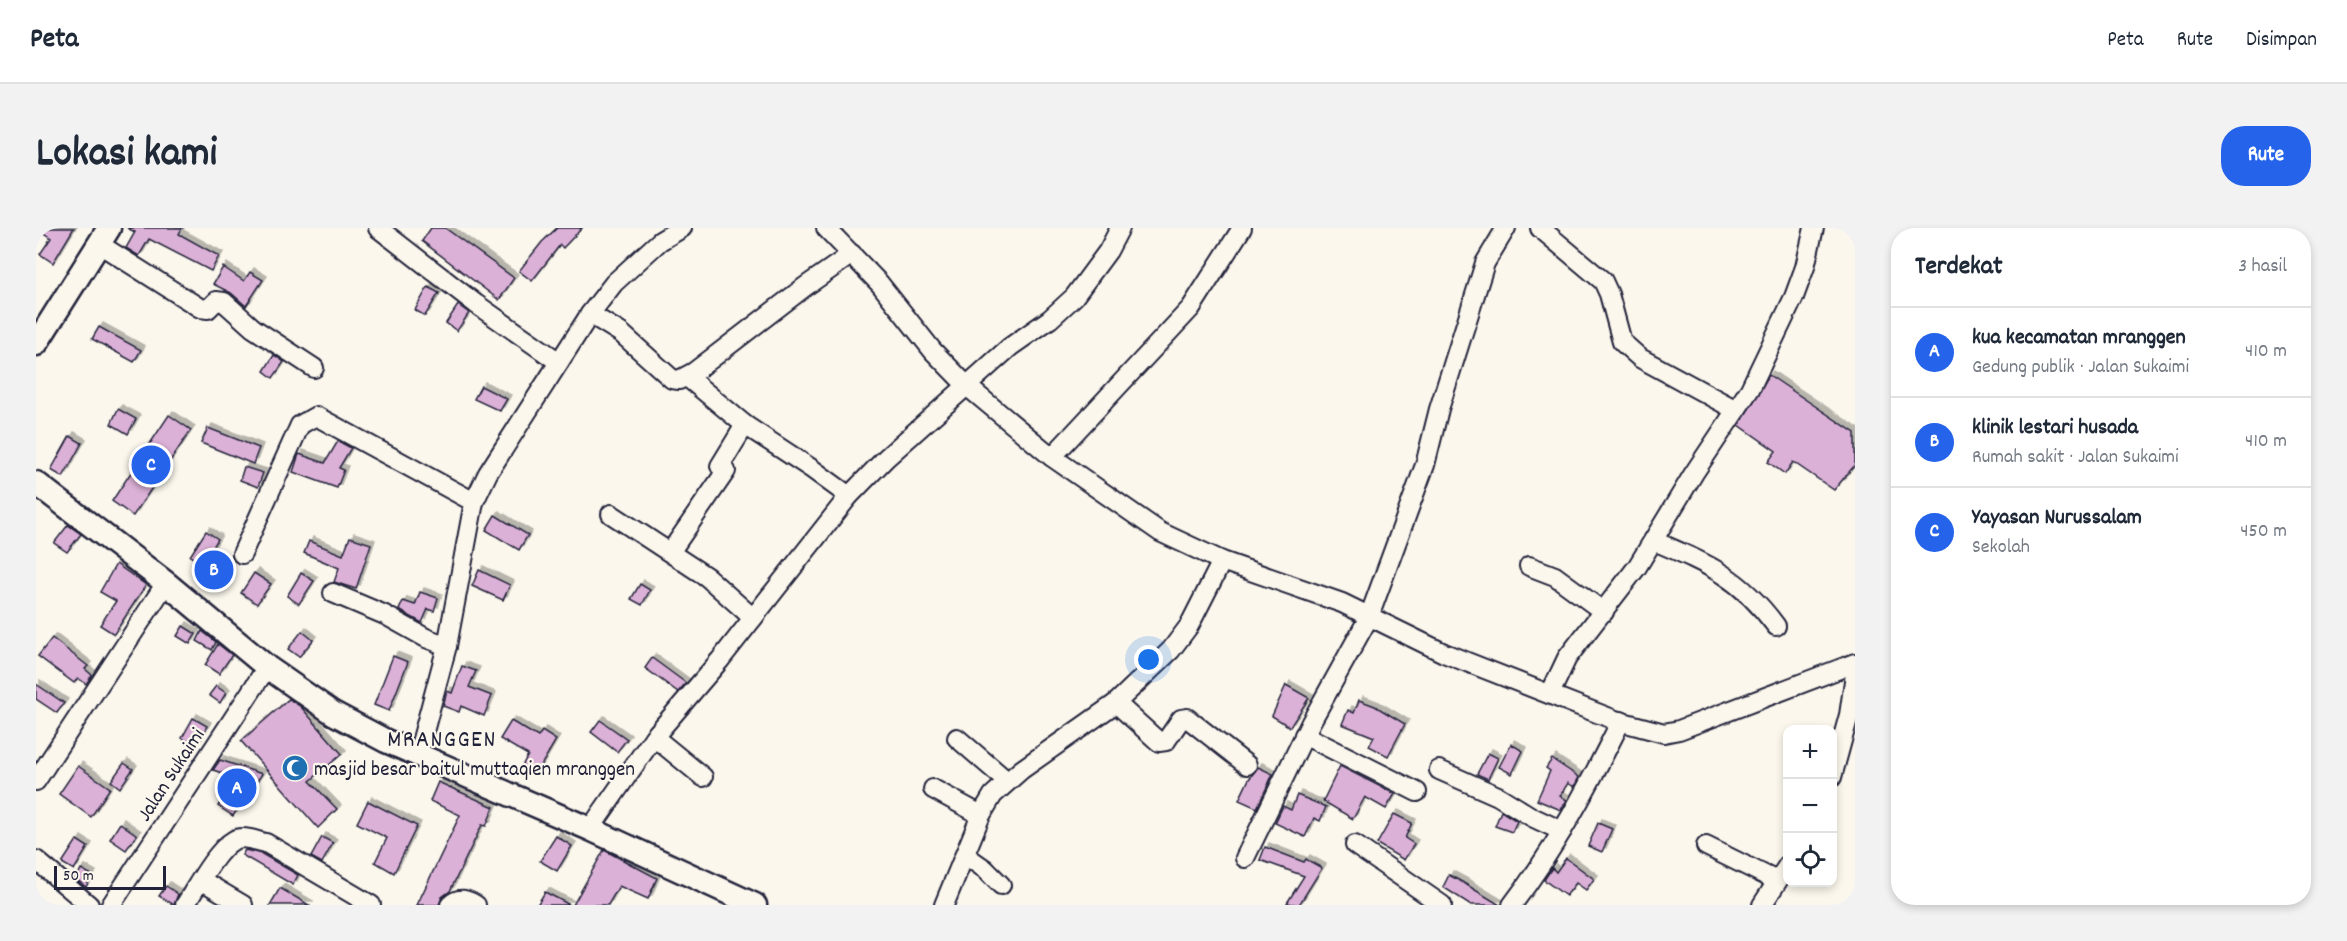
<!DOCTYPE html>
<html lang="id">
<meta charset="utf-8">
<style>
:root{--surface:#fff;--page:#f2f2f3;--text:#1f2937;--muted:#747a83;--line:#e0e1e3;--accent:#2563eb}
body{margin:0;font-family:Dekko,sans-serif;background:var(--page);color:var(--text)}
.controls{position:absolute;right:18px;bottom:18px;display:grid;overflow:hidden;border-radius:12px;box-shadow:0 3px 9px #0003}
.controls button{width:54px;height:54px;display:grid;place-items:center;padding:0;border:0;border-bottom:2px solid var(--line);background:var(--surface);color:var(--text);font:30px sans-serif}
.scale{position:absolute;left:18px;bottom:15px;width:112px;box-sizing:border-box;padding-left:6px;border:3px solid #22223b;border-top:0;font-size:16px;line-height:21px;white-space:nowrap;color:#22223b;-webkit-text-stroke:4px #fbf7ec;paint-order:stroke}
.you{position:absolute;left:1113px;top:432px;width:21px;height:21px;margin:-15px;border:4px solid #fff;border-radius:50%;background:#1a73e8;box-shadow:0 0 0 9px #1a73e833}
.badge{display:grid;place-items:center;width:39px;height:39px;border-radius:50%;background:var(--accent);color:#fff;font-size:20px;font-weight:700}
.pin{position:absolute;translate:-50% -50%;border:3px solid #fff;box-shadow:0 2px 6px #0006}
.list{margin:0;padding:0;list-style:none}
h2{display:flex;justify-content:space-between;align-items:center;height:78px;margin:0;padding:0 24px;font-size:26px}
h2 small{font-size:20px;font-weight:400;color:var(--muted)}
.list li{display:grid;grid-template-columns:39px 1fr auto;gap:18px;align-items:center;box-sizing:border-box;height:90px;padding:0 24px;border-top:2px solid var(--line)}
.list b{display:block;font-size:22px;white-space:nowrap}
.list p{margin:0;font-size:20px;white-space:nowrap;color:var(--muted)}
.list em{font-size:20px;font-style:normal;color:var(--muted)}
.icon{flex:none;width:33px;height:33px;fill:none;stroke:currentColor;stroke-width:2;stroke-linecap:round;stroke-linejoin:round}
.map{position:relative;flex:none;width:1819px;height:677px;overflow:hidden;border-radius:24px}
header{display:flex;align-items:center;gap:36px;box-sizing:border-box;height:84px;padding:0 30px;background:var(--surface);border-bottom:2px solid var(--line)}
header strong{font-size:28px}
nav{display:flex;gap:33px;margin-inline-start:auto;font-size:21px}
.intro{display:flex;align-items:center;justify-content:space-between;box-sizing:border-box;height:144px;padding:0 36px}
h1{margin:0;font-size:42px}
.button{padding:15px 27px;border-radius:24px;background:var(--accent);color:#fff;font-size:21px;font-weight:700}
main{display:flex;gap:36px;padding:0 36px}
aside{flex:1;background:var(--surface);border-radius:24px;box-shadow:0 3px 9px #0003}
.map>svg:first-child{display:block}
.building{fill:#dcb1d7;stroke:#22223b;stroke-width:1.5;filter:url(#shadow)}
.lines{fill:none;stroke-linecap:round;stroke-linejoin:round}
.minor-casing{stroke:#22223b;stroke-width:22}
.major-casing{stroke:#22223b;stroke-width:27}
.minor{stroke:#fbf7ec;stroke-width:18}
.major{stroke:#fbf7ec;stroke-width:22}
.labels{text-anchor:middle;stroke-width:4.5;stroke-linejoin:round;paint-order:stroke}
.poi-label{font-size:21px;fill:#22223b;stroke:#fbf7ec;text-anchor:start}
.street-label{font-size:21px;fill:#22223b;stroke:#fbf7ec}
.quarter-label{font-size:24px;letter-spacing:1.5px;fill:#22223b;stroke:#fbf7ec}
</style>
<header>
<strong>Peta</strong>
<nav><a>Peta</a><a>Rute</a><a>Disimpan</a></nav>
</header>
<div class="intro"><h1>Lokasi kami</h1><a class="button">Rute</a></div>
<main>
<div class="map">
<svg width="1819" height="677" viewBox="0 0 1819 677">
<defs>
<filter id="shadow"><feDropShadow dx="4" dy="-4" stdDeviation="0" flood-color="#0004"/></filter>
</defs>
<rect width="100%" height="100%" fill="#fbf7ec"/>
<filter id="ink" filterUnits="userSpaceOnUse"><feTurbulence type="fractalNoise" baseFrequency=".0167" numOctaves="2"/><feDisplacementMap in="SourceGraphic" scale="12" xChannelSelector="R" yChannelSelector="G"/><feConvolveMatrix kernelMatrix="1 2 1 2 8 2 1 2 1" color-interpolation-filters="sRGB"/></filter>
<g filter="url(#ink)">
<g class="building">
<polygon points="0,0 38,0 17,35 4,26 15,10"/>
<polygon points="91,0 146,0 143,6 183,28 175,43 113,11 103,28 90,20 99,4"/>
<polygon points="395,0 409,0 478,50 463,72 386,13"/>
<polygon points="521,0 546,0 527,20 524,17 496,53 483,43 506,14"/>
<polygon points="187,39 208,53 214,44 227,52 210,78 195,65 177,56"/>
<polygon points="392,59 403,65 389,88 379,82"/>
<polygon points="422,77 433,85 421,103 410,95"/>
<polygon points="63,99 105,122 98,134 56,111"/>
<polygon points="238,127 248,134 237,150 228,143"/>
<polygon points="1733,147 1819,205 1819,237 1798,262 1757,234 1749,246 1732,234 1740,223 1703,197"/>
<polygon points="445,158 471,171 464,183 438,171"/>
<polygon points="82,181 100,191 92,206 75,196"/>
<polygon points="133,187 155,202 97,288 76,273"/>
<polygon points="172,200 223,220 217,236 165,215"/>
<polygon points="34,208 46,215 27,249 15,242"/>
<polygon points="302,213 315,220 303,240 308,242 301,260 257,244 263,226 289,235"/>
<polygon points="208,239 227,245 222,259 204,252"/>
<polygon points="459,287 492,307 483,322 450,302"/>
<polygon points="32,297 45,306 31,324 18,315"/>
<polygon points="170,303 182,311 174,324 193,336 178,357 163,347 169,338 154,328"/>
<polygon points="314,309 335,316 320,361 298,354 303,340 268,325 273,313 307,327"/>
<polygon points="80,336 110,357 78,406 64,397 80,373 64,364"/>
<polygon points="443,342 474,357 467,372 436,358"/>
<polygon points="218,345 235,356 221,376 205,365"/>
<polygon points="265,345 278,353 263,376 251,368"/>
<polygon points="604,356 614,362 606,377 595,371"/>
<polygon points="384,364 402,370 398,383 392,381 386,395 363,382 367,373 379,377"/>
<polygon points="147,398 160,406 154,416 141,408"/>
<polygon points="166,403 180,414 176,422 161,413"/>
<polygon points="266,403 277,412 263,429 252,421"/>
<polygon points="16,410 52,438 49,441 56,447 50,456 42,450 38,455 2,428"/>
<polygon points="182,416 196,427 183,446 169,437"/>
<polygon points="357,428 372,434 353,483 338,477"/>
<polygon points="616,430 650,455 642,464 609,440"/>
<polygon points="426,438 440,443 433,459 456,468 448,488 425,478 423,484 407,478 411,463 416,465"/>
<polygon points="0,456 28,475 21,485 0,471"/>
<polygon points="1250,457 1273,470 1254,499 1236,488"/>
<polygon points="180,458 190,465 184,475 173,467"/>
<polygon points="253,471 265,479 306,526 274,553 301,581 282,600 205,513"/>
<polygon points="1323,472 1339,478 1369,496 1352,528 1333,518 1338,509 1306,496 1312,482 1318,485"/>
<polygon points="157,490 171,498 160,518 146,510"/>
<polygon points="564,492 591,511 581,524 555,504"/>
<polygon points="475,493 502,509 506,503 520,512 500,546 486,538 492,527 464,511"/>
<polygon points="1475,516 1487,523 1476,546 1463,539"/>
<polygon points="1452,525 1462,530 1452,551 1441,546"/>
<polygon points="1516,531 1543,549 1538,559 1532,555 1524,568 1531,572 1525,582 1501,572 1514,543 1510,540"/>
<polygon points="184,532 226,546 197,588 182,578 188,569 182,566 192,547 177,542"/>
<polygon points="88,535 97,541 84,560 75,553"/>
<polygon points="42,538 74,560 55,589 23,566"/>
<polygon points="1304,538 1359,566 1350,581 1329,569 1317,591 1287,573"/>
<polygon points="1222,539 1237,546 1221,580 1203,572 1213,551"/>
<polygon points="402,554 458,579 450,598 446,597 414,663 406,669 403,677 381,677 424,587 394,573"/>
<polygon points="1261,567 1290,579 1284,593 1278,590 1269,609 1239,595 1247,578 1255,582"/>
<polygon points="332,573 381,598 358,645 339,634 351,610 321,595"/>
<polygon points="1465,583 1481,593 1476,604 1459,598"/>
<polygon points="1358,586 1376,595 1369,610 1378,616 1368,632 1341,616"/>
<polygon points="84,595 101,607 90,622 74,611"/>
<polygon points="1562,595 1576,601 1566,624 1552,618"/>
<polygon points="520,608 536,618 521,643 504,633"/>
<polygon points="286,609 297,615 286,635 275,629"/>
<polygon points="41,612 52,619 38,642 26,635"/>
<polygon points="1229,619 1268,634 1270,631 1286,640 1263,677 1251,675 1268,648 1224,632"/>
<polygon points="209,622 226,626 262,647 257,657 206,627"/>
<polygon points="568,622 621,650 612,671 583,658 572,677 537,677"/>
<polygon points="1530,630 1558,651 1550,662 1540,655 1530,668 1508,652 1516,640 1520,644"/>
<polygon points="45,641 56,647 50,659 40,651"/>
<polygon points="1413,647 1426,654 1464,677 1435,677 1407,659"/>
<polygon points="130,658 142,666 138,677 123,668"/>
<polygon points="244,660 273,677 234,677"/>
<polygon points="509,664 534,677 501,677"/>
</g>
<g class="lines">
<defs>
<g id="minor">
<polyline points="342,0 440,76 523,134"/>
<polyline points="790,0 844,56 897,123 932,159 1016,229 1124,304 1186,333 1306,375 1408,425 1579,492 1628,505 1643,502 1819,435"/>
<polyline points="1504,0 1567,53 1573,66 1586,114 1604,130 1700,182"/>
<polyline points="63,16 164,80 172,81 180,73 188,74 217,100 278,140"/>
<polyline points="554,86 585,105 636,151 643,152 658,144 770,58 816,26"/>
<polyline points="651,149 709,197 776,241 813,268"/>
<polyline points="1016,229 1155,80 1206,0"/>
<polyline points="575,286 671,349 717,390"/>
<path d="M 1618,313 C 1672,336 1704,349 1740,398"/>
<polyline points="635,323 690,243 684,238 709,197"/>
<polyline points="206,326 264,197 280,188 438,274"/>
<polyline points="1493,338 1519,348 1568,384"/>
<polyline points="297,365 349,387 390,410 411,418"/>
<polyline points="1514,466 1531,430 1601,339 1658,245 1714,161 1758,69 1769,39 1778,0"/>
<polyline points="1080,475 1123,514 1130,513 1145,491 1151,490 1211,537"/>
<polyline points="1268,507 1381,564"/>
<polyline points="618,509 667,549"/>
<polyline points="921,510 971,553"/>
<polyline points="382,526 411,418 438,274 452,245 554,86 578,55 624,13 646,0"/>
<polyline points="1403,542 1462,568 1496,589 1526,603"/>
<polyline points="1796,549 1813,487 1819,446"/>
<polyline points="0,553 130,355"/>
<polyline points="897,561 945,587"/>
<polyline points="554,601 618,509 684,432 813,268 850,230 974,119 1014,91 1038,69 1072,23 1084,0"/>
<polyline points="1319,617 1406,677"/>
<polyline points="1670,618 1741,653"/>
<polyline points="929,627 949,641 965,657"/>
<polyline points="1209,630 1275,494 1333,389 1389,237 1403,181 1449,35 1470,0"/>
<polyline points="0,632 53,677"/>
<polyline points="165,652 207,677"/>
<polyline points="75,677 231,439"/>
<path d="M 149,677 C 160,660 180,622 198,612 C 207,607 220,613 230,615 L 335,677"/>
<path d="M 414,677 C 423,668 431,672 440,677"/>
<polyline points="908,677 945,587 957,567 985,542 1080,475 1135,422 1153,398 1186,333"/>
<path d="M 1476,677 C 1520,620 1553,557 1585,493"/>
<polyline points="1726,677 1752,637"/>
</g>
<g id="major">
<polyline points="0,116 73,0"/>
<polyline points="0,255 130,355 231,439 297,485 350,513 554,601 719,677"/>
</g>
</defs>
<use href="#minor" class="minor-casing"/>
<use href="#major" class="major-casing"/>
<use href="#minor" class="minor"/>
<use href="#major" class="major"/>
</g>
</g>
<defs>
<symbol id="mosque-disc" viewBox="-11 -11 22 22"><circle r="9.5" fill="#1f6fb2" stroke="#fbf7ec"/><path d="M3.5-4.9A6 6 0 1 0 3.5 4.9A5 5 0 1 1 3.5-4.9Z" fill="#fff"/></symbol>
</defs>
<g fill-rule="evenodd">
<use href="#mosque-disc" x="244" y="525" width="30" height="30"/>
</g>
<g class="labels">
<g class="poi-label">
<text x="278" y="547">masjid besar baitul muttaqien mranggen</text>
</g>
<g class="street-label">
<text transform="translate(134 546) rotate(-57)" y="7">Jalan Sukaimi</text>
</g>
<g class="quarter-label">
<text x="406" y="518">MRANGGEN</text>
</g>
</g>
</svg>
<div class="controls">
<button>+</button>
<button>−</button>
<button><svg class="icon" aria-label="locate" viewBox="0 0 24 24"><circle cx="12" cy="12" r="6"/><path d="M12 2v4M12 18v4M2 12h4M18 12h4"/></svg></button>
</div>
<div class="scale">50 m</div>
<div class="you"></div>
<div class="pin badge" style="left:201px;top:560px">A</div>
<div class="pin badge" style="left:178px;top:342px">B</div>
<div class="pin badge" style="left:115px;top:237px">C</div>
</div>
<aside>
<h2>Terdekat<small>3 hasil</small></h2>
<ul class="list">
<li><span class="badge">A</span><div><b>kua kecamatan mranggen</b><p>Gedung publik · Jalan Sukaimi</p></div><em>410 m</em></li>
<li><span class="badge">B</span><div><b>klinik lestari husada</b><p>Rumah sakit · Jalan Sukaimi</p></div><em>410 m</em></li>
<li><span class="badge">C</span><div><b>Yayasan Nurussalam</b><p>Sekolah</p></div><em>450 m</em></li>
</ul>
</aside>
</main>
